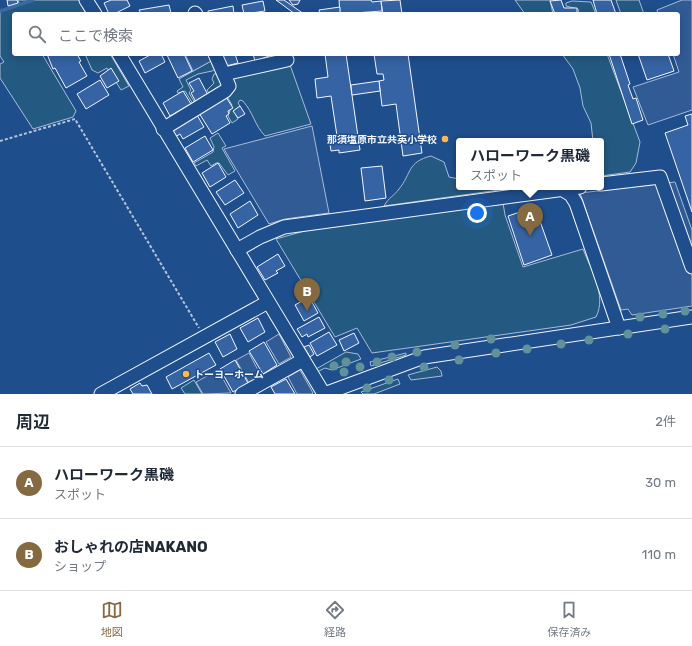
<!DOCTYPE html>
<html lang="ja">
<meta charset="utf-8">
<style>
:root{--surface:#fff;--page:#f2f2f3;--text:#1f2937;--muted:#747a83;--line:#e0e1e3;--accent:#846941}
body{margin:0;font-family:Rubik,"Noto Sans JP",sans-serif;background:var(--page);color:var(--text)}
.you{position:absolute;left:477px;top:213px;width:14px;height:14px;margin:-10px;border:3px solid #fff;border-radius:50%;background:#1a73e8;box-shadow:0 0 0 6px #1a73e833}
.badge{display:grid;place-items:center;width:26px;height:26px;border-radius:50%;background:var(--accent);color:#fff;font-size:13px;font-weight:700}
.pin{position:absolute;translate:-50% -33px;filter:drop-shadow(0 1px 2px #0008)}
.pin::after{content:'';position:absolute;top:21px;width:14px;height:12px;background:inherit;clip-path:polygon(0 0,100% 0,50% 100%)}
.popup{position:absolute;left:456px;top:138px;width:148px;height:52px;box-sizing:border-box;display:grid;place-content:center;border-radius:4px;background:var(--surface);filter:drop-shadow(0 1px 3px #0005);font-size:13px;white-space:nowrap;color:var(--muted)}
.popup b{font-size:15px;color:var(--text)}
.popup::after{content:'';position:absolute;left:50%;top:100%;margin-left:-8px;border:8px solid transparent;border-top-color:var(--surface)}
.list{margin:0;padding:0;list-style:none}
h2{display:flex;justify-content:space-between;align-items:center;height:52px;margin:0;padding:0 16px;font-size:17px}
h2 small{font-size:13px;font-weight:400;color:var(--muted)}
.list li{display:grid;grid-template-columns:26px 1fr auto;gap:12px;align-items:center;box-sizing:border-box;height:72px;padding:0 16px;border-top:1px solid var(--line)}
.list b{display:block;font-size:15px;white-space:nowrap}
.list p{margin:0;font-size:13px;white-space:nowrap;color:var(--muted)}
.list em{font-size:13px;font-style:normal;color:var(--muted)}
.icon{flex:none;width:22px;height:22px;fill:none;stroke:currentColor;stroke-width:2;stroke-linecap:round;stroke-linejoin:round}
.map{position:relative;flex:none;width:692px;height:394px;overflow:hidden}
.search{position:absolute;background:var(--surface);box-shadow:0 2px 10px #0003;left:12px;right:12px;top:12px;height:44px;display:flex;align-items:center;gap:10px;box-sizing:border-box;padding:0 14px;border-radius:4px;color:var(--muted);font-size:15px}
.sheet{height:196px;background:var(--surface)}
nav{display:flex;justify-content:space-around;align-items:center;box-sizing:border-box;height:56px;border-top:1px solid var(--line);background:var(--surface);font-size:11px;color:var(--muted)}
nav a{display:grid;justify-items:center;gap:2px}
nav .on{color:var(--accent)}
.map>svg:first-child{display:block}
.green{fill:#245a82;stroke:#a8bbd7}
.parking{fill:#305b95;stroke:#a8bbd7}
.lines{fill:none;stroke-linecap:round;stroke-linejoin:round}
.stream{stroke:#3b69a3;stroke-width:3.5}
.building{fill:#3563a3;stroke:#f2f6ff}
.minor-casing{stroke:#f2f6ff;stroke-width:15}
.path{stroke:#b3c4dc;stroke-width:2;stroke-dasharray:3 2;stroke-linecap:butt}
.minor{stroke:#1f4e8c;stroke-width:13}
.tree{fill:#61919a}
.poi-dot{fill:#ffb74d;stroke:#1f4e8c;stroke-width:1.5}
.labels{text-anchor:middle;stroke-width:3;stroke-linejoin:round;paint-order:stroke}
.poi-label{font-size:10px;font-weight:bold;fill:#f2f6ff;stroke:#1f4e8c;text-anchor:end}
</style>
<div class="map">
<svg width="692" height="394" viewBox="0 0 692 394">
<rect width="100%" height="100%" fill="#1f4e8c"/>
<g class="green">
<polygon points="18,0 79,0 86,14 14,14 14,54 42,54 76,111 73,117 33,129 0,78 0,64 4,62 0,56 0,12 20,5"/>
<polygon points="515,0 550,0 553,14 525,14"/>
<polygon points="616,0 639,0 644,14 621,14"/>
<polygon points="572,1 591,2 596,14 579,14 578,9 566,6 566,3"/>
<polygon points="85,54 110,54 129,86 121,90 107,68 98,73 92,70"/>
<polygon points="562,54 607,54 640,142 636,163 630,172 601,176 601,141 593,141 591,123 583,106 580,88 573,69"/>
<polygon points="213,60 217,68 212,71 198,74 186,80 191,90 189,93 195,103 193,104 185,91 178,93 177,91 183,87 179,79"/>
<path d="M 289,62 L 311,124 L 265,136 C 254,124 254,114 243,101 L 240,100 L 238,103 L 240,106 L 234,111 L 238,119 L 232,123 L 228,116 L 232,105 L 226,95 L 229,78 Z"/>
<polygon points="214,74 219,74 224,85 210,95 207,90 214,83 212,79"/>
<polygon points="218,133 226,146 222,148 235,171 228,175 219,163 216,163 211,166 207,160 196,166 194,163 213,152 214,147 210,138"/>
<path d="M 431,156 L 444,162 L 449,177 L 459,179 L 459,187 L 521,187 L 384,206 C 389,197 394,196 399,189 C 412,173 407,162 431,156 Z"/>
<path d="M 503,203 L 505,215 L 523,267 L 583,249 C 591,270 607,295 596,317 L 571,325 L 372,353 L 357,328 L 335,337 L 276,239 L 315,228 Z"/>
<polygon points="346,352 358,354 361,359 332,370 325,368 317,372 316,369"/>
<polygon points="406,353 406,355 371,366 370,362"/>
<polygon points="437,367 441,371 442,376 411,380 408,375"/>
<polygon points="398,379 400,384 374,394 363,394 361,392"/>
<polygon points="194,380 202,394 185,394 181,388"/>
</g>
<g class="parking">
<polygon points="682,0 692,0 692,110 648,125 633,87 679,72 673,54 678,54 678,14 658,14 657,10"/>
<polygon points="185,54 210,54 213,60 193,71"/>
<polygon points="312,126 329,213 285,219 269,224 224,149"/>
<polygon points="675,182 692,230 692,252 686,255 692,274 692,306 632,315 628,309 621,310 580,193"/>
<polygon points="279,334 291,357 279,364 266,342"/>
<polygon points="249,353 261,376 249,383 236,360"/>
<polygon points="218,370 231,393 203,394 196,382"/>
<polygon points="300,370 313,393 312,394 297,394 288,377"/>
</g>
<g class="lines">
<polyline class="stream" points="0,11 33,0"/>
</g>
<g class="building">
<polygon points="7,0 17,0 18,3 8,6"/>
<polygon points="111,0 127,0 130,6 114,14 109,14 104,3"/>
<polygon points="276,0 284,0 304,14 295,14"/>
<polygon points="289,0 300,0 298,4 293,5"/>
<polygon points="339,0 371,0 372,2 381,1 382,11 340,14"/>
<polygon points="400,0 402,14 383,14 381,1"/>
<polygon points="561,0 564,8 577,8 577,14 555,14 550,1"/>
<polygon points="593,0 611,0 616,14 597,14"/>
<polygon points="263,1 265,11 244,14 242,5"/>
<polygon points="169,5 171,13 166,14 141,14 139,10"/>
<polygon points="233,6 234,14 208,14 208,11"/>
<polygon points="340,7 340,14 320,14 319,10"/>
<polygon points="47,54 77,54 81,61 79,62 87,76 66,88 55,68 53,69"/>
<polygon points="152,54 161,54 165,62 145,73 139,61"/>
<polygon points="169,54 184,54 192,71 178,78 167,55"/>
<polygon points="219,54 235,54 238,63 226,66"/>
<polygon points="253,54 269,54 269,56 255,61"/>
<polygon points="325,54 346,54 360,150 339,153 339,150 331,151 329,137 337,136 331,96 317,98 315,79 328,77"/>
<polygon points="374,54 408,54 422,153 403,156 396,104 382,106 379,81 384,80 383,74 377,74"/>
<polygon points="609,54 620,54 630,84 628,85 633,99 636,98 643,120 632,124"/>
<polygon points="638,54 668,54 674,71 647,80"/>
<polygon points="111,68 119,81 107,88 100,76"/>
<polygon points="199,78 208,95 196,102 191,93 194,91 189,83"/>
<polygon points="100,80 109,95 86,109 77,94"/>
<polygon points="379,81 380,91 352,95 351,85"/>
<polygon points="183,91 191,104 170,116 163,103"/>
<polygon points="226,97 233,108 228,111 229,114 226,116 230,123 212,134 199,113"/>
<polygon points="240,106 245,114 238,118 233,111"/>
<polygon points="692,114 692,212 665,133 688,125 685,116"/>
<polygon points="197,115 204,127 183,139 180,134 175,137 171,131"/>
<polygon points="205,136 213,150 193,162 185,148"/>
<polygon points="218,163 226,177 210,187 202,173"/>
<polygon points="382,166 386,198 365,201 361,168"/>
<polygon points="235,180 244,193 225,205 216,192"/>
<polygon points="250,201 258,215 238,228 230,214"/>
<polygon points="535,207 552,255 524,265 508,216"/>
<polygon points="278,254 285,266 276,271 278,273 265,280 257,267"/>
<polygon points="309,297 318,313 304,321 295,305"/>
<polygon points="319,317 325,328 308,337 307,334 302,337 297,329"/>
<polygon points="258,318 265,332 248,342 240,328"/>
<polygon points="329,332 337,345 317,356 310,343"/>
<polygon points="354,333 359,343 344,351 339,340"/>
<polygon points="230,334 237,349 223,357 215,342"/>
<polygon points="264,342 277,365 263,374 249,351"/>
<polygon points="309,345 314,354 310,357 304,347"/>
<polygon points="209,353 216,365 172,389 166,377"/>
<polygon points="235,360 248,383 233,392 220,369"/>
<polygon points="286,379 295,394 275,394 271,387"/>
<polygon points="140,383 142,386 147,385 152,394 133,394 130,389"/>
</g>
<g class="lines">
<defs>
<g id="minor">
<polyline points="86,0 95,14"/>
<polyline points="195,13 196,14"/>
<polyline points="119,54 324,394"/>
<polyline points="224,74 287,60"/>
<polyline points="163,129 225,91 229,86 215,54"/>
<polyline points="601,184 660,177 692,267"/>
<polyline points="563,190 571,195 576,203 619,328"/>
<polyline points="237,250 260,237 284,227 580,187"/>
<polyline points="101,394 268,302"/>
<polyline points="242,394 303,360"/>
<polyline points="324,394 424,357 692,317"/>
</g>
</defs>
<use href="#minor" class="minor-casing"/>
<polyline class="path" points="0,141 75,119 199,328"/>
<use href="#minor" class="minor"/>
</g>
<g class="tree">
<circle cx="685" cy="311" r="4.5"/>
<circle cx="663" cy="314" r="4.5"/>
<circle cx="640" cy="317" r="4.5"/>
<circle cx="665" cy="329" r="4.5"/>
<circle cx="628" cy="334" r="4.5"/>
<circle cx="491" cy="339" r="4.5"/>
<circle cx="589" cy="340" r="4.5"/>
<circle cx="561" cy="344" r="4.5"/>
<circle cx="455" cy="345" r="4.5"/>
<circle cx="527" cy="349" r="4.5"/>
<circle cx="417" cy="352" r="4.5"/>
<circle cx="496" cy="353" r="4.5"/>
<circle cx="392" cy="357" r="4.5"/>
<circle cx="459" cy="360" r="4.5"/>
<circle cx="346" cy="362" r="4.5"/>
<circle cx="377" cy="362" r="4.5"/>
<circle cx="334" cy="366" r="4.5"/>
<circle cx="360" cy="367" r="4.5"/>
<circle cx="424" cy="367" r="4.5"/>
<circle cx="344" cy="372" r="4.5"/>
<circle cx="389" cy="380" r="4.5"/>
<circle cx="367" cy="388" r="4.5"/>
</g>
<g class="poi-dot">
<circle cx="445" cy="139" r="4"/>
<circle cx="186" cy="374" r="4"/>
</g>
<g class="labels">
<g class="poi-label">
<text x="437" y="143">那須塩原市立共英小学校</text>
<text x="194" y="378" text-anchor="start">トーヨーホーム</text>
</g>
</g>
</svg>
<div class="you"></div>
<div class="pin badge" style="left:530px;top:236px">A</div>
<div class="popup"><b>ハローワーク黒磯</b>スポット</div>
<div class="pin badge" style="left:307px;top:311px">B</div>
<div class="search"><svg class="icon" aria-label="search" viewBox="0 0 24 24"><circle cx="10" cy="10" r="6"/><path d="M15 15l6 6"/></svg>ここで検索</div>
</div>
<section class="sheet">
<h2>周辺<small>2件</small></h2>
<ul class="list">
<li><span class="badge">A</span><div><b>ハローワーク黒磯</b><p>スポット</p></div><em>30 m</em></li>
<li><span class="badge">B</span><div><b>おしゃれの店NAKANO</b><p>ショップ</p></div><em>110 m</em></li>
</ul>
</section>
<nav>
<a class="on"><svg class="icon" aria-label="map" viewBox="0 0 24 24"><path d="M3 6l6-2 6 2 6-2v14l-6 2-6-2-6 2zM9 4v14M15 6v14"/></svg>地図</a>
<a><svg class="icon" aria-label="directions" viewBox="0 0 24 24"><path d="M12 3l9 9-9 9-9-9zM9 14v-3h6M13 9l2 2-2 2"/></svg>経路</a>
<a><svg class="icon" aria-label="saved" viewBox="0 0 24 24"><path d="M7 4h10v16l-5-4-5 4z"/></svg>保存済み</a>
</nav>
